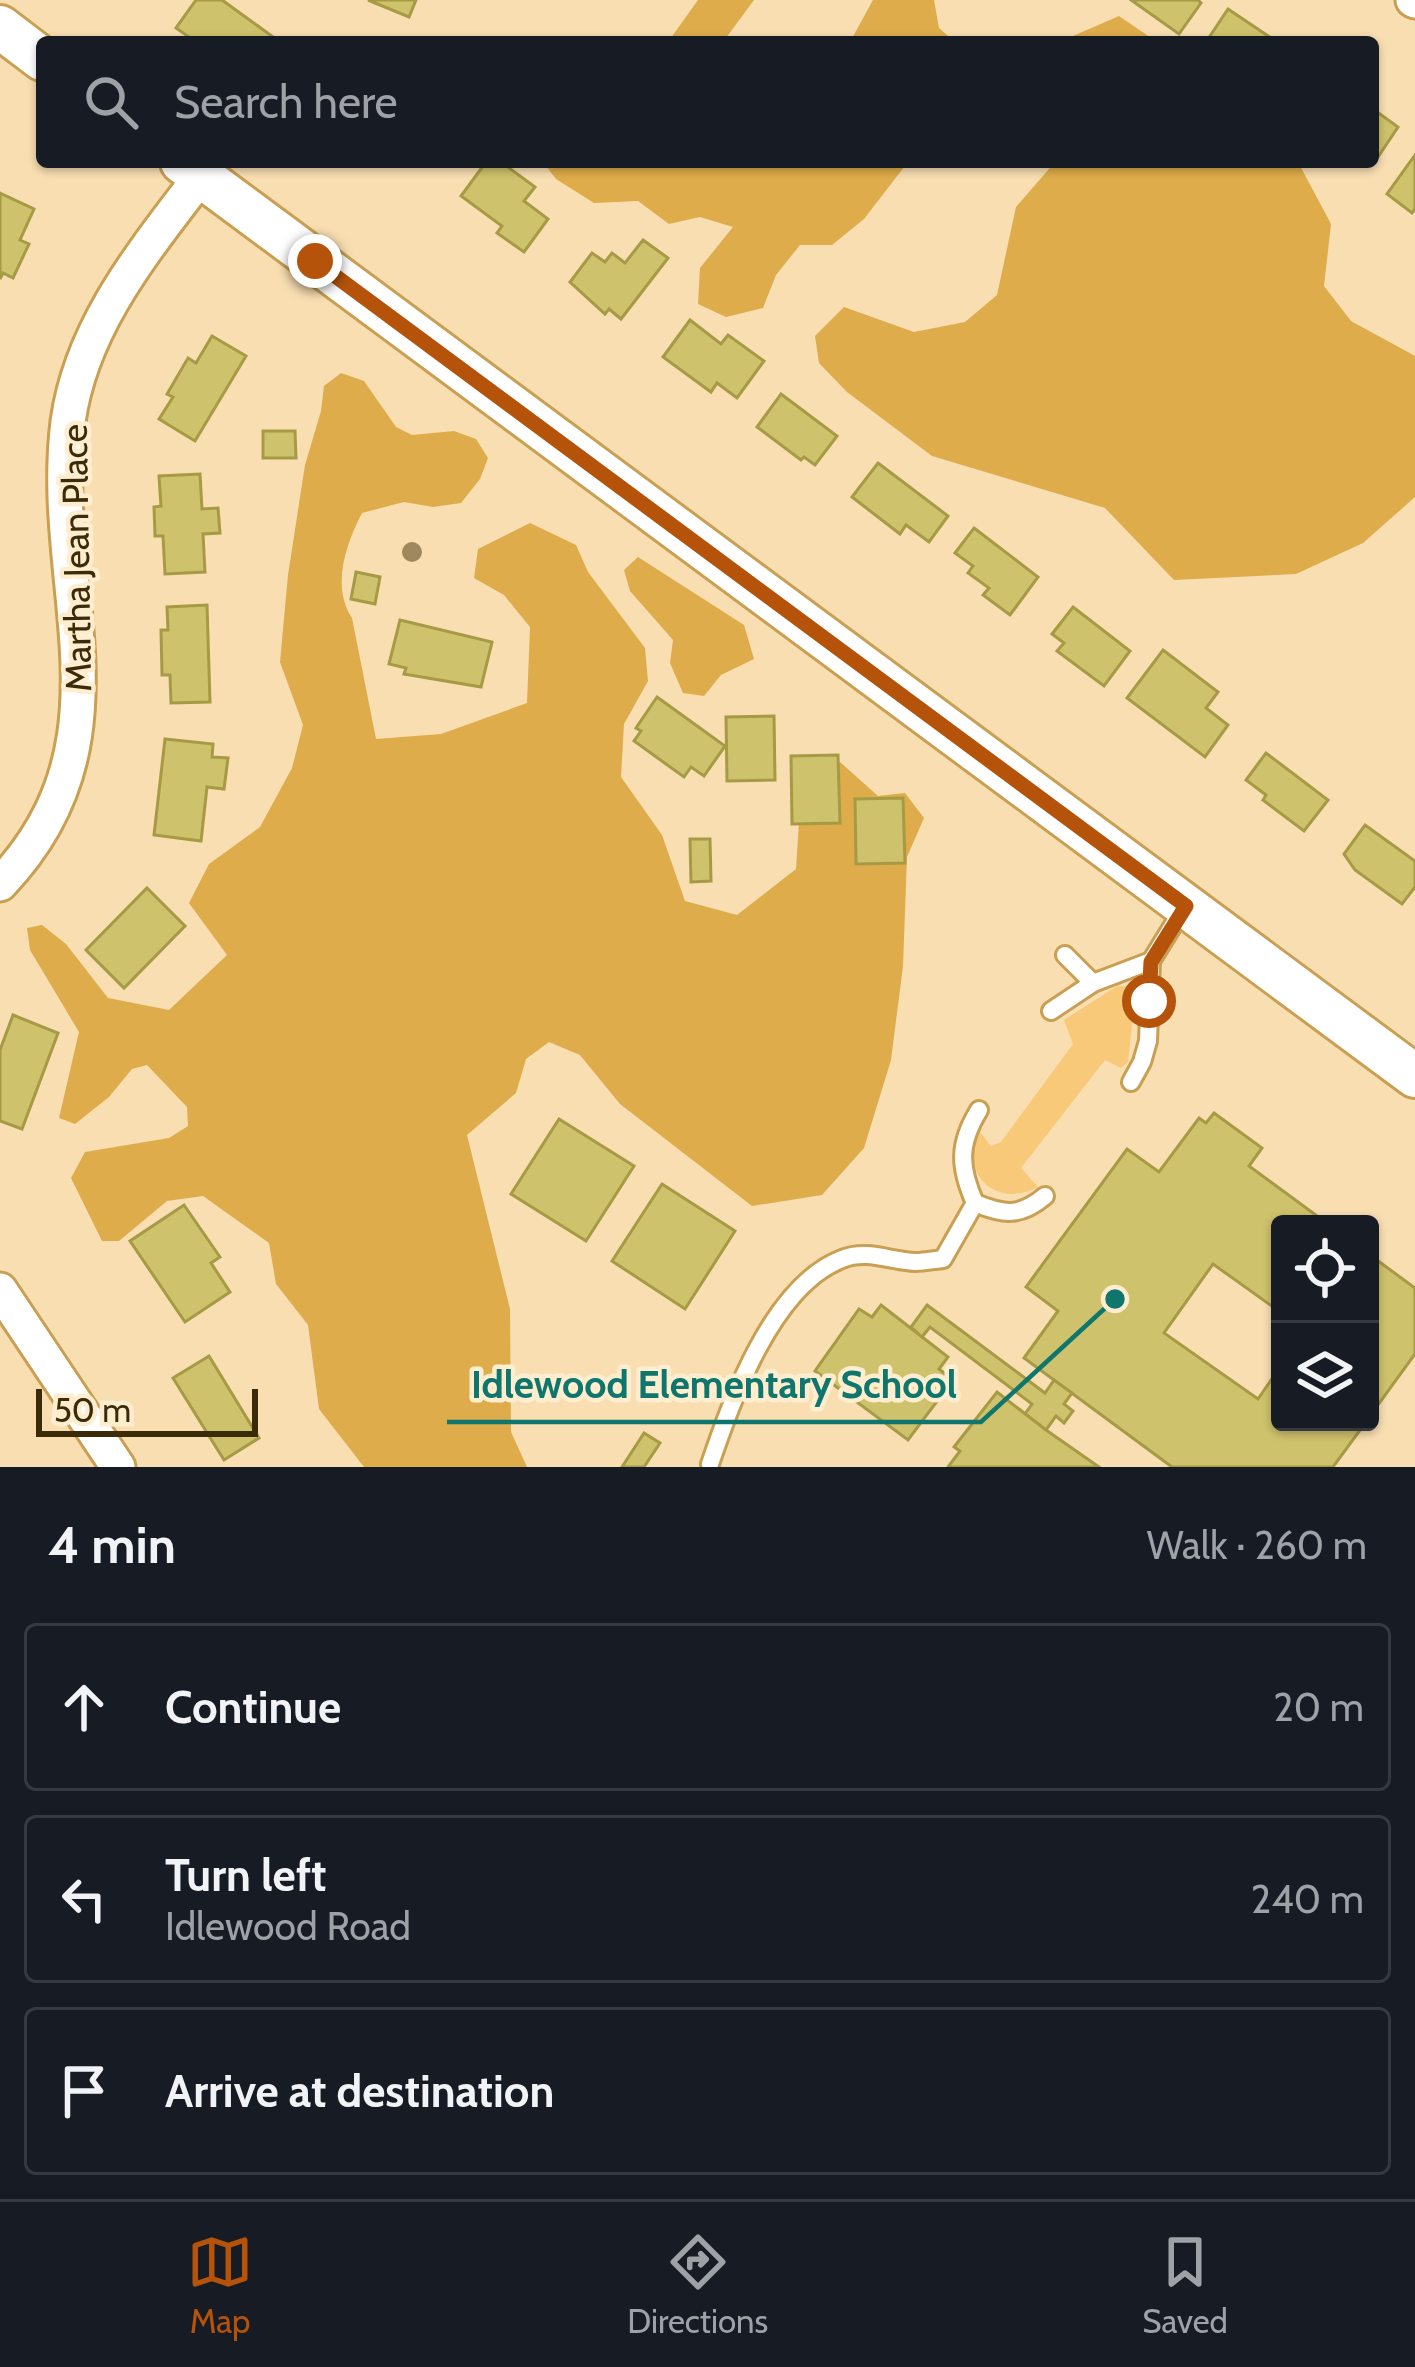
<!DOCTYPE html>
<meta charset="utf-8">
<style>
:root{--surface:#171b24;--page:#20242c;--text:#f1f3f6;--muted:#9ea1a6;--line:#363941;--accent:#b45309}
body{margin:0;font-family:Cabin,sans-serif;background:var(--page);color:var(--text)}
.controls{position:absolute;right:36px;bottom:36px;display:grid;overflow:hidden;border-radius:12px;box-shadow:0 3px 9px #0004}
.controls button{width:108px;height:108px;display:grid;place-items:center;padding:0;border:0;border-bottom:3px solid var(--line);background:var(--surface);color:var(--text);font:60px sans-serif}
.scale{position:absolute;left:36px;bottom:30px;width:222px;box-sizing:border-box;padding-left:12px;border:6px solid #3c2b08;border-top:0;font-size:33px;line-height:42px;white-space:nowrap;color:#3c2b08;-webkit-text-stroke:9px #ffedcf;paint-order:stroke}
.stop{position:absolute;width:36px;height:36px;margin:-27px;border:9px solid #b45309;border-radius:50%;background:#fff}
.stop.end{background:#b45309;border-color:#fff;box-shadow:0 3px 12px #0008}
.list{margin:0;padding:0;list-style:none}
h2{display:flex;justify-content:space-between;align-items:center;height:156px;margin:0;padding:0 48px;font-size:51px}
h2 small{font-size:39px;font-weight:400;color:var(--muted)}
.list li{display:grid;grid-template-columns:78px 1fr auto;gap:36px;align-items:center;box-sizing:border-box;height:168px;margin:0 24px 24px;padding:0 24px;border:3px solid var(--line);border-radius:12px}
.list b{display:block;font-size:45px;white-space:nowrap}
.list p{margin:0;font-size:39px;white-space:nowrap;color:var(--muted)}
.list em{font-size:39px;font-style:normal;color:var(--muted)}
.icon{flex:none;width:66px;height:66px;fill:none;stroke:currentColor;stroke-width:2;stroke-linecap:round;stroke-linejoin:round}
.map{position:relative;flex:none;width:1415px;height:1467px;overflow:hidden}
.search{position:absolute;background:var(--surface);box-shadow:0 3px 9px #0004;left:36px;right:36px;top:36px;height:132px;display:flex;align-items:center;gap:30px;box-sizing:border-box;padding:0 42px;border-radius:12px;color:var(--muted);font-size:45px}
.sheet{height:732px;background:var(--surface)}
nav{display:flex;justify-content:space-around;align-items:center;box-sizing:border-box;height:168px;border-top:3px solid var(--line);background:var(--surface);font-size:33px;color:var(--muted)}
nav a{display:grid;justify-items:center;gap:6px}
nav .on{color:var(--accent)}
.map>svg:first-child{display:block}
.green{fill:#f7c978}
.forest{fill:#deac4b}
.building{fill:#cfc26c;stroke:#a79a44;stroke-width:3}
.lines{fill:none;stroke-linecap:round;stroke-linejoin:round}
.service-casing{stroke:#c99f51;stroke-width:22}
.minor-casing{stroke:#c99f51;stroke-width:39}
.tertiary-casing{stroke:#c99f51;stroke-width:48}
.service{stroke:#fff;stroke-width:16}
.minor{stroke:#fff;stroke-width:33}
.tertiary{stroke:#fff;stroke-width:42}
.tree{fill:#a0885e}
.route{stroke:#b45309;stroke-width:15}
.labels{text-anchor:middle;stroke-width:9;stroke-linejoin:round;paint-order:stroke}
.street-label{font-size:36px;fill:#3c2b08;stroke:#ffedcf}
.leader{fill:none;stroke:#0f766e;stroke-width:4.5}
.callout-dot{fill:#0f766e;stroke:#ffedcf;stroke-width:4.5}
.callout-label{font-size:39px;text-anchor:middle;font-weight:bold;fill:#0f766e;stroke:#ffedcf;stroke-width:9;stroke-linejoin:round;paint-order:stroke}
</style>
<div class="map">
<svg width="1415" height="1467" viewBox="0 0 1415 1467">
<rect width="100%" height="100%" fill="#f9deb2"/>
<path class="green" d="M 1117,986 L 1132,987 L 1135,996 L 1128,1062 L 1121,1068 L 1105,1060 L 1021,1168 L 1038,1187 C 997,1209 958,1175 980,1132 L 991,1146 L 1001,1142 L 1073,1044 L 1064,1020 Z"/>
<g class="forest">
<polygon points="698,0 754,0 723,42 668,42"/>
<polygon points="873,0 934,0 939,28 955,42 850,42"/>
<polygon points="1119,16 1157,42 1013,42 1066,39"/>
<polygon points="543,162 908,162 864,219 832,245 800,245 776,275 763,308 726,317 698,304 700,268 733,227 700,217 669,224 638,201 594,203 556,179"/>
<polygon points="1055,162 1298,162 1331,224 1324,286 1351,321 1415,356 1415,497 1363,543 1296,574 1174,580 1105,508 932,456 847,392 819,363 815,336 844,307 914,332 965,322 997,295 1016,207"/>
<path d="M 341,373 L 364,381 L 396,427 L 412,435 L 454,431 L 476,439 L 488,458 L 480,479 L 461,503 L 433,507 L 404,502 L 362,513 C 346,544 331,586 352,618 L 376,739 L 441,734 L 527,703 L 530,627 L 504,595 L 474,578 L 478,549 L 530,523 L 576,545 L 588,572 L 645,648 L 648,681 L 624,724 L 621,777 L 662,835 L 685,901 L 737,915 L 796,869 L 800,806 L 840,762 L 878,796 L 905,793 L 924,818 L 907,857 L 903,966 L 891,1060 L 864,1148 L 822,1195 L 752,1206 L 620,1104 L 580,1055 L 549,1042 L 526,1059 L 516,1093 L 467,1135 L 510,1309 L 511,1432 L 527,1467 L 364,1467 L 319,1409 L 308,1325 L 276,1284 L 269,1243 L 203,1196 L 167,1201 L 119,1241 L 102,1241 L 71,1178 L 85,1152 L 169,1138 L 188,1126 L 187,1107 L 147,1065 L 132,1069 L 109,1097 L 75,1124 L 59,1118 L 79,1032 L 30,950 L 27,928 L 42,925 L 66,944 L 108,998 L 169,1010 L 227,955 L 189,903 L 209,864 L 260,827 L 292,768 L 303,725 L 280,662 L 288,575 L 305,465 L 321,411 L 324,386 Z"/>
<polygon points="638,557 744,625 754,659 721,675 704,696 683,693 670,663 673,640 630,591 624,570"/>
</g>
<g class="building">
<polygon points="196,0 222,0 280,42 196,42 176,28"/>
<polygon points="368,0 416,0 409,17"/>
<polygon points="1131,0 1198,0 1201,3 1179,34"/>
<polygon points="1228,9 1277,42 1206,42"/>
<polygon points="1373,109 1398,127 1376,160 1373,158"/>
<polygon points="1415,155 1415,209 1412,213 1387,194"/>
<polygon points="486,162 501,162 535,187 524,201 548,219 524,252 497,233 502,226 461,196"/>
<polygon points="0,193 34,209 20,240 29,244 13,278 3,273 0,279"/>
<polygon points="643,240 668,258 621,319 609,309 605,314 570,282 592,253 605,262 612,253 625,263"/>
<polygon points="690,320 721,344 728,335 764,361 737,398 717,383 711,392 663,357"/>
<polygon points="212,336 246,356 195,441 159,419 173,397 167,394 188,358 196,363"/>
<polygon points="781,394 837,436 815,465 804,457 801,460 757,427"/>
<polygon points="263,431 295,431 296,458 263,458"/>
<polygon points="878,463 948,516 929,542 906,525 900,534 852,497"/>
<polygon points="200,474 202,509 218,508 220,533 203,534 205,572 165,574 163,536 155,536 154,507 161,506 159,476"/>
<polygon points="974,528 1038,577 1010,615 983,595 989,588 968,573 973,566 955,553"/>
<polygon points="356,572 380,577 375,604 351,599"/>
<polygon points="207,605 210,702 171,703 170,675 162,675 161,630 168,630 167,607"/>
<polygon points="1073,607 1130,651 1104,686 1057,651 1064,643 1052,634"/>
<polygon points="400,620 492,642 481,687 404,674 406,668 389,664"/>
<polygon points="1163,650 1218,692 1206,708 1228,725 1205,757 1127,698"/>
<polygon points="657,697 725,746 704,776 691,767 684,777 634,741 641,731 636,728"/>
<polygon points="774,716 775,780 727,781 726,717"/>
<polygon points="165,739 213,744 212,757 228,758 224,789 207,787 201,841 154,835"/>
<polygon points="1266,753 1328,800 1304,831 1263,800 1266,795 1246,780"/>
<polygon points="838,755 840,823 792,824 791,756"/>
<polygon points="903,798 905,863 856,864 855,799"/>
<polygon points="1365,825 1415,861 1415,887 1402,904 1355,870 1344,854"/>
<polygon points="690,839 710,839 711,881 691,882"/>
<polygon points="147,888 185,926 124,988 86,950"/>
<polygon points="13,1015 58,1033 22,1129 0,1121 0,1050"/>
<polygon points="1214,1113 1262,1148 1249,1166 1328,1224 1280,1224 1280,1312 1213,1264 1164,1333 1258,1399 1280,1367 1280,1422 1366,1422 1333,1467 1172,1467 1024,1358 1058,1311 1026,1287 1127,1149 1159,1172 1199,1118 1206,1123"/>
<polygon points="559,1119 634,1166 586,1241 511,1194"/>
<polygon points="662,1184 735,1231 685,1309 612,1261"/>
<polygon points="184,1205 220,1257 211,1263 230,1292 185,1322 130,1241"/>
<polygon points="1370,1255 1415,1288 1415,1354 1370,1416"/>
<polygon points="881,1305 948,1357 939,1369 953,1380 908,1440 815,1371 859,1309 872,1317"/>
<polygon points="927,1305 1045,1393 1054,1380 1072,1393 1064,1404 1073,1411 1064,1423 1056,1416 1046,1430 1025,1414 1032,1404 930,1327 922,1337 911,1327"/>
<polygon points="209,1356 259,1438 224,1460 173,1378"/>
<polygon points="997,1392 1046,1430 1099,1467 948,1467 960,1451 954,1447"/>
<polygon points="644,1433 660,1443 644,1467 622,1467"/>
</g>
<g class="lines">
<defs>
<g id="service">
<polyline points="1065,955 1093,983"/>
<polyline points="1051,1011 1093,983 1151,961"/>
<polyline points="1131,1082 1142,1062 1148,1041 1151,961 1185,906"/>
<path d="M 979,1110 C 958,1144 959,1167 975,1203 C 1004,1215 1020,1217 1045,1196"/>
<path d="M 710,1464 C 732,1400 772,1286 842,1259 C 867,1249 890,1261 915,1262 C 924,1262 934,1260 943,1259 L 975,1203"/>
</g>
<g id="minor">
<polyline points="1413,0 1415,1"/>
<path d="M 0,884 C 138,740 47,587 68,422 C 81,326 145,250 201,176"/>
<polyline points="0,1290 118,1467"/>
</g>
<g id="tertiary">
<polyline points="0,27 42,59"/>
<polyline points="182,162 1415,1076"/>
</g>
</defs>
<use href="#service" class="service-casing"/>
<use href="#minor" class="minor-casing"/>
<use href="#tertiary" class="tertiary-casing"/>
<use href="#service" class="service"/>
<use href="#minor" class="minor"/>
<use href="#tertiary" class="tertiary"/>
</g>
<circle class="tree" cx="412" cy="552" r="10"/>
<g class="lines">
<polyline class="route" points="315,261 1186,906 1151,962 1149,1001"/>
</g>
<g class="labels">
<g class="street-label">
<text transform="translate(76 558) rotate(-91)" y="13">Martha Jean Place</text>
</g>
</g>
<path class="leader" d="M1115 1299L981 1422H447"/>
<circle class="callout-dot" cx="1115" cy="1299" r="12"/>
<g class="callout-label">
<text x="714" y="1398">Idlewood Elementary School</text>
</g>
</svg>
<div class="controls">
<button><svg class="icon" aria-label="locate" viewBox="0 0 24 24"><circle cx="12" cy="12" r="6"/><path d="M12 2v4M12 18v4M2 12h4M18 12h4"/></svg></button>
<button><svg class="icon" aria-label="layers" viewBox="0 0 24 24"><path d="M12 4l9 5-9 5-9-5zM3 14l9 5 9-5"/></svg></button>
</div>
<div class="scale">50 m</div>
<div class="stop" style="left:1149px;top:1001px"></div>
<div class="stop end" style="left:315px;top:261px"></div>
<div class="search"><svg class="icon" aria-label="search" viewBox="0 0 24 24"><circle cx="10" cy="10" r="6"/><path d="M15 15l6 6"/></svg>Search here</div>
</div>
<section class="sheet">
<h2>4 min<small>Walk · 260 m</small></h2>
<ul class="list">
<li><svg class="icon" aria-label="ahead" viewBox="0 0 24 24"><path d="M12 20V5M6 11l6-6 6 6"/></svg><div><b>Continue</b></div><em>20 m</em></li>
<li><svg class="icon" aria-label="left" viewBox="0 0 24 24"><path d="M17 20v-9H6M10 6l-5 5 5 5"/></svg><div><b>Turn left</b><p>Idlewood Road</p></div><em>240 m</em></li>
<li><svg class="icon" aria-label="arrive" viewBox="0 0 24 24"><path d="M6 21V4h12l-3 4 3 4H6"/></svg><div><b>Arrive at destination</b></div></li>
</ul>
</section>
<nav>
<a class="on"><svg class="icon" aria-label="map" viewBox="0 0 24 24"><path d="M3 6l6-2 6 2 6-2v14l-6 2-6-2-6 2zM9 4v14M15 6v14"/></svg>Map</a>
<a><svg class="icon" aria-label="directions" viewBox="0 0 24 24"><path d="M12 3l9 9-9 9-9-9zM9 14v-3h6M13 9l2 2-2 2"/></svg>Directions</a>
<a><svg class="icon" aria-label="saved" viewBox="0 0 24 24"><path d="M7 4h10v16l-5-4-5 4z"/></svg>Saved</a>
</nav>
